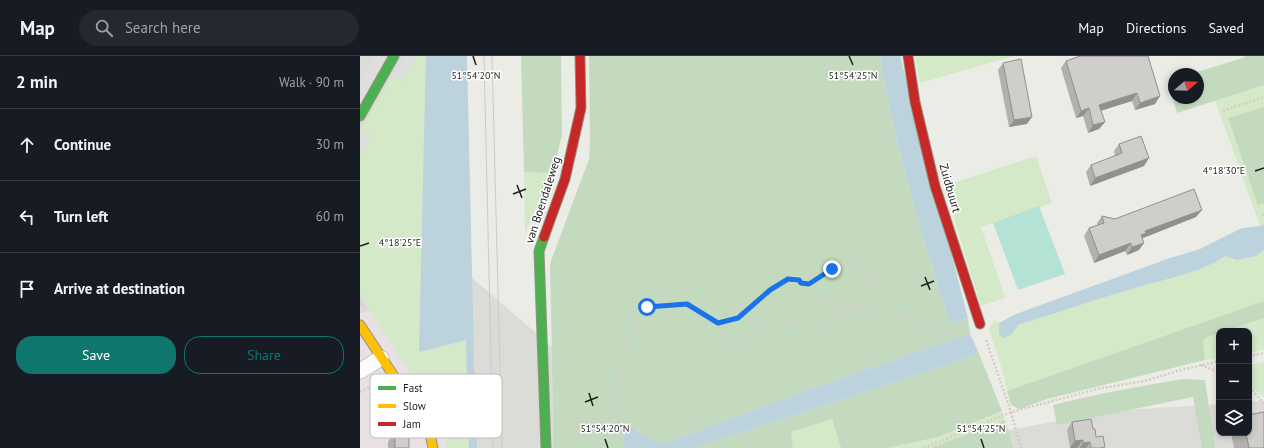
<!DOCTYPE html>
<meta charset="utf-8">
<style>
:root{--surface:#171b24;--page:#242831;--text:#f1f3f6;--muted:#9ea1a6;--line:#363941;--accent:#0f766e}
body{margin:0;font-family:"PT Sans",sans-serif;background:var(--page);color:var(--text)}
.controls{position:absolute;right:12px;bottom:12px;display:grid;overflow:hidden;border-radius:8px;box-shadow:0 2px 6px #0003}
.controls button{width:36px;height:36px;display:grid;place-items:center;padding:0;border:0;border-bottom:1px solid var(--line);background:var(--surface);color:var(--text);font:20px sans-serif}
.compass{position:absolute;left:808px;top:12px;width:36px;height:36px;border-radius:50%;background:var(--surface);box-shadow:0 2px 6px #0003;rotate:71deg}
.stop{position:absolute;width:12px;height:12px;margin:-9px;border:3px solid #1a73e8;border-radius:50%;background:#fff}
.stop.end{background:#1a73e8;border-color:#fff;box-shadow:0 1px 4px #0008}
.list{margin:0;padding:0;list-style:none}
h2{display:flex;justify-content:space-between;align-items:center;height:52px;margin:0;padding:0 16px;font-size:17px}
h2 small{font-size:13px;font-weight:400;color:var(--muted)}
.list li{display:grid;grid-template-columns:26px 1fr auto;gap:12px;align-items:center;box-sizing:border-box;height:72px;padding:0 16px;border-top:1px solid var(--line)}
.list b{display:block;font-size:15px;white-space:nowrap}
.list em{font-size:13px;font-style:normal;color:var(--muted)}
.actions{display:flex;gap:8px;padding:12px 16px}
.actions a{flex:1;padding:9px 0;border:1px solid var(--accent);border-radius:16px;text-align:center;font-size:14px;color:var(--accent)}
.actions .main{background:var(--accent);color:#fff}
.icon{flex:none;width:22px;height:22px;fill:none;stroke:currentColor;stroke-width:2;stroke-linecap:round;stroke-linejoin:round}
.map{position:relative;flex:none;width:904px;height:392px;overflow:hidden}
header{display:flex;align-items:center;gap:24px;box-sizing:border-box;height:56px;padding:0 20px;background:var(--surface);border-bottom:1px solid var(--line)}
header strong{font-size:19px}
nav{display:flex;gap:22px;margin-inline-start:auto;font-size:14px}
.search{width:280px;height:36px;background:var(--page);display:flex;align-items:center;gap:10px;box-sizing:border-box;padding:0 14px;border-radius:22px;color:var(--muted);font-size:15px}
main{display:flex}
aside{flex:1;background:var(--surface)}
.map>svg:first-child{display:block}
.residential{fill:#dbdbd8}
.industrial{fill:#e9e0e4}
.grass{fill:#d4e9c8}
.forest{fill:#c4dabe}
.pitch{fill:#b4e2d4}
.parking{fill:#dededc}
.water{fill:#bcd2dd}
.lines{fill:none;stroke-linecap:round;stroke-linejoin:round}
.street-casing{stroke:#c3c3c1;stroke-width:17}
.fast-casing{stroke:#919680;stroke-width:11}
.slow-casing{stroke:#919680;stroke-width:11}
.jam-casing{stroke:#919680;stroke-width:11}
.path{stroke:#d5cbc7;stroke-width:2.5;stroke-dasharray:2 2;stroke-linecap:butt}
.street{stroke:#fcfcfb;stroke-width:15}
.fast{stroke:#4caf50;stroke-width:9}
.slow{stroke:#ffc107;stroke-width:9}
.jam{stroke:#c62828;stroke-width:9}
.tram{stroke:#cacac9;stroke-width:1}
.wall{fill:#b2b1ae}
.shaded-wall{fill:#91908d}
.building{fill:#cfceca;stroke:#91908d}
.route{stroke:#1a73e8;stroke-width:5}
.ticks{fill:none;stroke:#1e1e1e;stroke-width:1.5}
.labels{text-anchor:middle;stroke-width:3;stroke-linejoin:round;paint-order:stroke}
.street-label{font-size:12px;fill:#1e1e1e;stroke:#fff}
.key{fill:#fff;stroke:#bcbcbc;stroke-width:1}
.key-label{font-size:11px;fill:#1e1e1e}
.ticks-label{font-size:10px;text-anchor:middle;fill:#1e1e1e;stroke:#fff;stroke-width:3;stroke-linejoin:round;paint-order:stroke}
</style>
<header>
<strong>Map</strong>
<div class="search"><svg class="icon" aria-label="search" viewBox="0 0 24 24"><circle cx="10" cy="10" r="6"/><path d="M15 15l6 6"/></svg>Search here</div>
<nav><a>Map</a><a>Directions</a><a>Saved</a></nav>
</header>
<main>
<aside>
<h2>2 min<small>Walk · 90 m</small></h2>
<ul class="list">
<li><svg class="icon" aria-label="ahead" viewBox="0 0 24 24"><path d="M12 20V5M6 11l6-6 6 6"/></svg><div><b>Continue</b></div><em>30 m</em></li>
<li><svg class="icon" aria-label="left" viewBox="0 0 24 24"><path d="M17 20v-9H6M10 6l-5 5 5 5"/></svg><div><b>Turn left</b></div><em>60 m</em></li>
<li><svg class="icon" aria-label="arrive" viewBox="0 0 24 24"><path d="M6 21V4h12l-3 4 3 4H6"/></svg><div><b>Arrive at destination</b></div></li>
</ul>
<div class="actions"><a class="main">Save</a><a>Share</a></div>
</aside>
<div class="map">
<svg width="904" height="392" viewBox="0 0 904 392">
<rect width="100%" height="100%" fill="#ecece7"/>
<g class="residential">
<polygon points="0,0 104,0 110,220 310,392 109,392 22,250 0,258"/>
<polygon points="904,345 904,392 554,392 750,355 859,348 859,377 889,377 889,346"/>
</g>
<polygon class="industrial" points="22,250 109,392 0,392 0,258"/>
<g class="grass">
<polygon points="56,0 66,0 59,296 106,284 109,392 87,392 78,359 14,262 0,237 0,100 12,80 1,74 33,19 43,25"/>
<polygon points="555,0 654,0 560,27"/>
<polygon points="904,29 904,51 868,62 899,149 904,147 904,169 900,170 855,44"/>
<polygon points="676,100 692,147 621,171 645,242 621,250 584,130"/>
<polygon points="164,116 190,117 165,179"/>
<path d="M 904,194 L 904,245 L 647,335 L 643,317 L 629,273 L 634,264 L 639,267 L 639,278 L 651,279 L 658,269 C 696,257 734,244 772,233 C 798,225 844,216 865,200 L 877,204 L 896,200 Z"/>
<polygon points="904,262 904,293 889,297 889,275 865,275"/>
<polygon points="859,277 859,302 845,304 843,285 845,282"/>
<polygon points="904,306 904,341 889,330 889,309"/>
<polygon points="642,355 645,364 573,392 527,392 578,381"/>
<polygon points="472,363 481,392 433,392 430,376"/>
</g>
<g class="forest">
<polygon points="161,0 201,0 202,79 197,99 190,117 164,116"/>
<path d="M 229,0 L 520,0 C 534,91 563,180 590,268 L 608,262 L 610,278 L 536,303 L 442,336 L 305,387 L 300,388 L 283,379 L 277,373 L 267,376 L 263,392 L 194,392 L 190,211 L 191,205 L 229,103 L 230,83 Z"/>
<polygon points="885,0 904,0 904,29 817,57 808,28 810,24 814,23 814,42 838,42 838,18 830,18 883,2"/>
<polygon points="904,51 904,147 898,149 868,62"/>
<polygon points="904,245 904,262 865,275 859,275 859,277 845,282 843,285 845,304 687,343 659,353 651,349 647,335"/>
<polygon points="618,295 642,355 578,381 527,392 481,392 472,363 431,376 433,392 334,392 611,301"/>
<path d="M 823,323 L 845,324 L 855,392 L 842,392 L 833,341 L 697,369 L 693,349 C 737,338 780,330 823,323 Z"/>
<polygon points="645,364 653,392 573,392 573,391"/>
</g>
<polygon class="pitch" points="679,150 705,218 658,234 633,167"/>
<g class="parking">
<polygon points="14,0 21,0 26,3 0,48 0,24"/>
<polygon points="44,0 56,0 43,25 33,19"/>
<polygon points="1,74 12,80 0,100 0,77"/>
</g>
<g class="water">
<polygon points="66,0 107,0 114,303 117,392 109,392 106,284 59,296"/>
<path d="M 520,0 L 540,0 L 608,262 L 590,268 C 563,180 534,92 520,0 Z"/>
<path d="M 904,169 L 904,194 L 896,200 L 877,204 L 865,200 C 844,216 798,225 772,233 C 734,244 696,257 658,269 L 651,279 L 643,282 L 639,278 L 639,267 L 656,258 L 810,202 L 840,193 L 882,172 L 900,170 Z"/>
<path d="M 610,278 L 618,295 L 611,301 L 334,392 L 263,392 C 264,387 264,380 266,376 C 271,367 278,376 283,379 C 288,382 294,385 300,388 L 305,387 L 442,336 L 536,303 Z"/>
</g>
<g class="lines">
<defs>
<polyline id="street" points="0,315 21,302"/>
<g id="fast">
<polyline points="0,60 34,0"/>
<polyline points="184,181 179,195 186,392"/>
</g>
<polyline id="slow" points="0,269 69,373 73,392"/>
<g id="jam">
<polyline points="548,0 555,46 575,130 620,268"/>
<polyline points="184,181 205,123 221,52 220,0"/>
</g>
</defs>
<use href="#street" class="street-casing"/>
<use href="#fast" class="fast-casing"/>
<use href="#slow" class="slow-casing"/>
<use href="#jam" class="jam-casing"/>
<g class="path">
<polyline points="863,55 904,41"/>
<polyline points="902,159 904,159"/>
<polyline points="0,245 3,251"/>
<polyline points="357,267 371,292 377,294 387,284 419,261 426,263 436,269 448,272 459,272 469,268 484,252 495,248 507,237 516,222 516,219 494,209 481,210 472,213 449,228 441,227"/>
<polyline points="626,284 651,356 661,392"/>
<polyline points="889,300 904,297"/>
<polyline points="841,309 859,316"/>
<polyline points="11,325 14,329 19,332"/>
<polyline points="889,332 893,335 904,348"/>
<polyline points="0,336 14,329"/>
<polyline points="203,367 249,363 257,351 266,284 277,275 279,254 287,251 327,248 357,267 378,262 410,234 428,223 439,224 446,235 459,243 484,252 519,258 550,260 569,274 591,278 604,273"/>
<polyline points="564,392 651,356 737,333 784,325 821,314 859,305"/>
</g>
<use href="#street" class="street"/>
<use href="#fast" class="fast"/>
<use href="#slow" class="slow"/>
<use href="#jam" class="jam"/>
<g class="tram">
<polyline points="124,0 133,392"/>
<polyline points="132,0 142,392"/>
</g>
</g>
<g class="wall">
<polygon points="720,0 795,48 775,54 772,45 741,54 745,66 739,73 728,77 723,60 716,62 701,12 706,5"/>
<polygon points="643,7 667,68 649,71 638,14"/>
<polygon points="759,88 784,110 730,130 726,116 731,109 755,100 754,95"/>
<polygon points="742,160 755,163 836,161 783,182 779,194 767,199 765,195 734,207 724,180 729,172 737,169 737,167"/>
<polygon points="712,366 733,373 736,381 745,391 744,392 710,392 707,374"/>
<polygon points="35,375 49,392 28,392 28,386"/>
<polygon points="871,377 889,377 904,392 874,392"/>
</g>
<g class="shaded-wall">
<polygon points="777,37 772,45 734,57 739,49"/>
<polygon points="800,40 795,48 775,54 780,47"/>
<polygon points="729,52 723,60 716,62 721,55"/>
<polygon points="672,61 667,68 649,71 654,64"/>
<polygon points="745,66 739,73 728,77 733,69"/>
<polygon points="789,102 784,110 730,130 735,122"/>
<polygon points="842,154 836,161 783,182 780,185 781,179 785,175"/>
<polygon points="771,187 765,195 734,207 739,199"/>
<polygon points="784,187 779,194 767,199 772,191"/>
<polygon points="723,384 717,392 710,392 715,385"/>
<polygon points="730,386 726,392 720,392 723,387"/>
</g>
<g class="building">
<polygon points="720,0 788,0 800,40 780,47 777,37 739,49 745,66 733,69 729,52 721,55 706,5"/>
<polygon points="661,3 672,61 654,64 643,7"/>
<polygon points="781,80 789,102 735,122 731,109 762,97 759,88"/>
<polygon points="834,133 842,154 785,175 786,177 781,179 784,187 772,191 771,187 739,199 729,172 744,167 742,160 755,163"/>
<polygon points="904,356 904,392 889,392 886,377 889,377 889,359"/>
<polygon points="731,363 733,373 735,373 736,381 743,380 745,391 741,392 731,392 730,386 723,387 723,384 715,385 712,366"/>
<rect x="35" y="375" width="14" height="17"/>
</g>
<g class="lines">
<polyline class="route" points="287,251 327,248 358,267 378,262 410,234 428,223 439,224 441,227 449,228 472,213"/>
</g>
<path class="ticks" d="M 113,0 L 116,9M 489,0 L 493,9M 895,115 L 904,112M 157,129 L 162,142M 153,138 L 166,133M 0,190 L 9,187M 565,221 L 570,234M 561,230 L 574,225M 229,337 L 233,350M 225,346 L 238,341M 245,383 L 248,392M 621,383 L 624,392"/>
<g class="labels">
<g class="street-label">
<text transform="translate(590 132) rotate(74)" y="4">Zuidbuurt</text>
<text transform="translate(183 144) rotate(-72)" y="4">van Boendaleweg</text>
</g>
</g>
<rect x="10" y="318" width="132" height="64" rx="6" class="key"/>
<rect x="18" y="330" width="18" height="4" fill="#4caf50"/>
<rect x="18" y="348" width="18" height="4" fill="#ffc107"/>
<rect x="18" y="366" width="18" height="4" fill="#c62828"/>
<g class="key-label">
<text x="43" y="336">Fast</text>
<text x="43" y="354">Slow</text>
<text x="43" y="372">Jam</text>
</g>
<g class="ticks-label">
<text x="116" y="23">51°54'20"N</text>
<text x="493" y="23">51°54'25"N</text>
<text x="864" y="118">4°18'30"E</text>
<text x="40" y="190">4°18'25"E</text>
<text x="245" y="376">51°54'20"N</text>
<text x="621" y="376">51°54'25"N</text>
</g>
</svg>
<div class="controls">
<button>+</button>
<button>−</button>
<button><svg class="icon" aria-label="layers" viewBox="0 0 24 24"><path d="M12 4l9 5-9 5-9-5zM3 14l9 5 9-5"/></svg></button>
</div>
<svg class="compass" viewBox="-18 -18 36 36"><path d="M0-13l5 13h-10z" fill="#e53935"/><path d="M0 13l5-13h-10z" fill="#9ea1a6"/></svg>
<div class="stop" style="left:287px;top:251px"></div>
<div class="stop end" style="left:472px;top:213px"></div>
</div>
</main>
